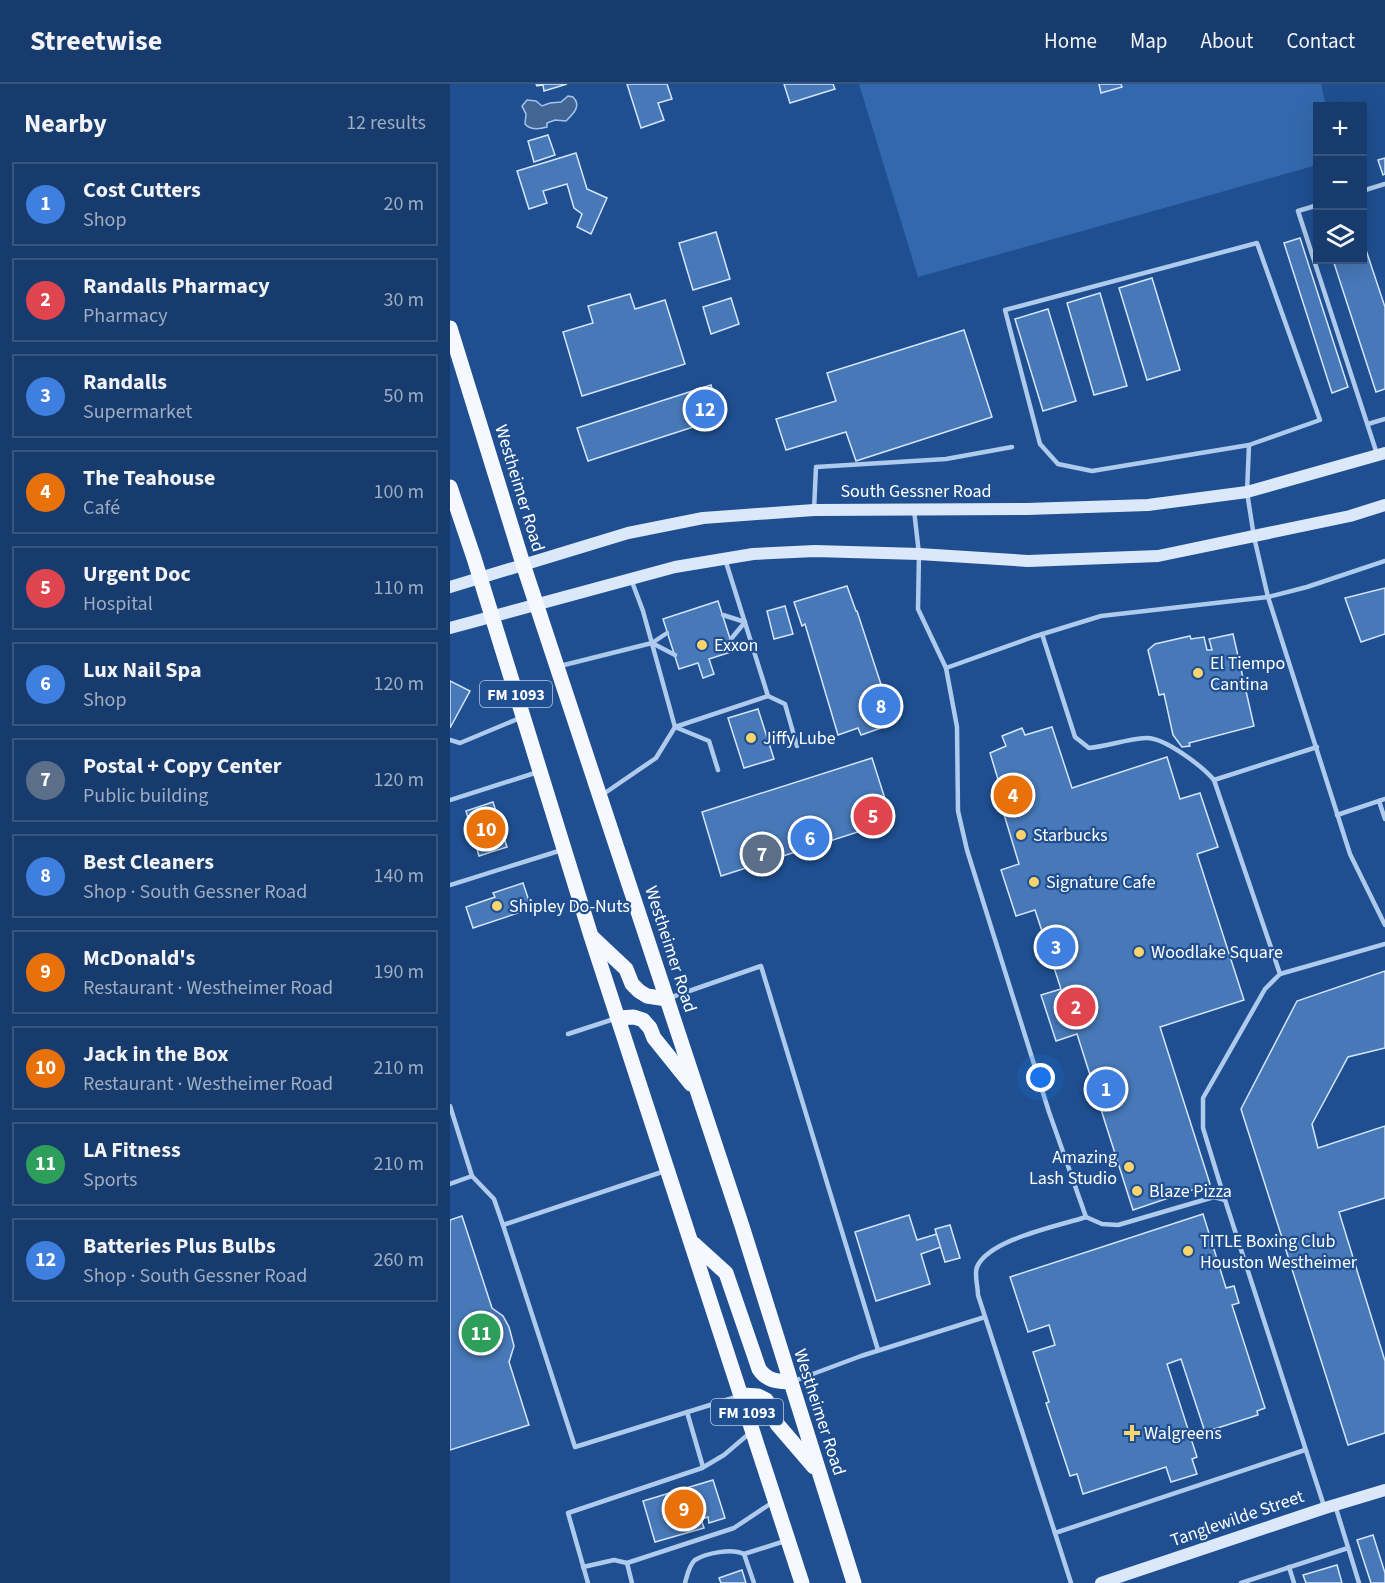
<!DOCTYPE html>
<meta charset="utf-8">
<style>
:root{--surface:#173b6c;--page:#204272;--text:#f1f3f6;--muted:#9eadc2;--line:#36557f;--accent:#e69b98}
body{margin:0;font-family:"Source Sans 3",sans-serif;background:var(--page);color:var(--text)}
.controls{position:absolute;right:18px;top:18px;display:grid;overflow:hidden;border-radius:0px;box-shadow:0 6px 24px #0002}
.controls button{width:54px;height:54px;display:grid;place-items:center;padding:0;border:0;border-bottom:2px solid var(--line);background:var(--surface);color:var(--text);font:30px sans-serif}
.you{position:absolute;left:591px;top:994px;width:21px;height:21px;margin:-15px;border:4px solid #fff;border-radius:50%;background:#1a73e8;box-shadow:0 0 0 9px #1a73e833}
.badge{display:grid;place-items:center;width:39px;height:39px;border-radius:50%;background:var(--accent);color:#fff;font-size:20px;font-weight:700}
.pin{position:absolute;translate:-50% -50%;border:3px solid #fff;box-shadow:0 2px 6px #0006}
.list{margin:0;padding:0;list-style:none}
h2{display:flex;justify-content:space-between;align-items:center;height:78px;margin:0;padding:0 24px;font-size:26px}
h2 small{font-size:20px;font-weight:400;color:var(--muted)}
.list li{display:grid;grid-template-columns:39px 1fr auto;gap:18px;align-items:center;box-sizing:border-box;height:84px;margin:0 12px 12px;padding:0 12px;border:2px solid var(--line);border-radius:0px}
.list b{display:block;font-size:22px;white-space:nowrap}
.list p{margin:0;font-size:20px;white-space:nowrap;color:var(--muted)}
.list em{font-size:20px;font-style:normal;color:var(--muted)}
.icon{flex:none;width:33px;height:33px;fill:none;stroke:currentColor;stroke-width:2;stroke-linecap:round;stroke-linejoin:round}
.map{position:relative;flex:none;width:935px;height:1499px;overflow:hidden}
header{display:flex;align-items:center;gap:36px;box-sizing:border-box;height:84px;padding:0 30px;background:var(--surface);border-bottom:2px solid var(--line)}
header strong{font-size:28px}
nav{display:flex;gap:33px;margin-inline-start:auto;font-size:21px}
main{display:flex}
aside{flex:1;background:var(--surface)}
.map>svg:first-child{display:block}
.green{fill:#3269ae}
.water{fill:#436594;stroke:#a2c5ef;stroke-width:1.5}
.building{fill:#4778b8;stroke:#d4e5fa;stroke-width:1.5}
.lines{fill:none;stroke-linecap:round;stroke-linejoin:round}
.lane{stroke:#aecaed;stroke-width:4.5}
.secondary{stroke:#dbe8fa;stroke-width:12}
.primary{stroke:#f5f9ff;stroke-width:15}
.poi-dot{fill:#fbd46e;stroke:#1f4f90;stroke-width:2}
.labels{text-anchor:middle;stroke-width:4.5;stroke-linejoin:round;paint-order:stroke}
.shield{fill:#1f4f90;stroke:#bccade;stroke-width:1.5}
.shield-label{font-size:16px;font-weight:bold;fill:#fff}
.street-label{font-size:18px;fill:#fff;stroke:#1f4f90}
.poi-label{font-size:18px;fill:#fff;stroke:#1f4f90;text-anchor:start}
</style>
<header>
<strong>Streetwise</strong>
<nav><a>Home</a><a>Map</a><a>About</a><a>Contact</a></nav>
</header>
<main>
<aside>
<h2>Nearby<small>12 results</small></h2>
<ul class="list">
<li><span class="badge" style="background:#3f7fe0">1</span><div><b>Cost Cutters</b><p>Shop</p></div><em>20 m</em></li>
<li><span class="badge" style="background:#e0444e">2</span><div><b>Randalls Pharmacy</b><p>Pharmacy</p></div><em>30 m</em></li>
<li><span class="badge" style="background:#3f7fe0">3</span><div><b>Randalls</b><p>Supermarket</p></div><em>50 m</em></li>
<li><span class="badge" style="background:#e8710a">4</span><div><b>The Teahouse</b><p>Café</p></div><em>100 m</em></li>
<li><span class="badge" style="background:#e0444e">5</span><div><b>Urgent Doc</b><p>Hospital</p></div><em>110 m</em></li>
<li><span class="badge" style="background:#3f7fe0">6</span><div><b>Lux Nail Spa</b><p>Shop</p></div><em>120 m</em></li>
<li><span class="badge" style="background:#5c6f8a">7</span><div><b>Postal + Copy Center</b><p>Public building</p></div><em>120 m</em></li>
<li><span class="badge" style="background:#3f7fe0">8</span><div><b>Best Cleaners</b><p>Shop · South Gessner Road</p></div><em>140 m</em></li>
<li><span class="badge" style="background:#e8710a">9</span><div><b>McDonald's</b><p>Restaurant · Westheimer Road</p></div><em>190 m</em></li>
<li><span class="badge" style="background:#e8710a">10</span><div><b>Jack in the Box</b><p>Restaurant · Westheimer Road</p></div><em>210 m</em></li>
<li><span class="badge" style="background:#2e9e5b">11</span><div><b>LA Fitness</b><p>Sports</p></div><em>210 m</em></li>
<li><span class="badge" style="background:#3f7fe0">12</span><div><b>Batteries Plus Bulbs</b><p>Shop · South Gessner Road</p></div><em>260 m</em></li>
</ul>
</aside>
<div class="map">
<svg width="935" height="1499" viewBox="0 0 935 1499">
<rect width="100%" height="100%" fill="#1f4f90"/>
<polygon class="green" points="409,0 871,0 876,22 868,22 867,81 468,193"/>
<path class="water" d="M 118,12 L 123,13 C 132,22 123,30 116,37 L 105,36 L 97,39 L 97,43 C 90,45 80,46 75,40 L 76,30 L 72,22 L 77,16 L 86,17 L 92,22 L 100,19 L 111,18 Z"/>
<g class="building">
<polygon points="86,0 117,0 94,7 93,1 87,2"/>
<polygon points="177,0 217,0 222,15 208,19 214,36 191,44"/>
<polygon points="334,0 383,0 385,5 340,19"/>
<polygon points="649,0 671,0 672,3 651,9"/>
<polygon points="98,51 105,71 84,78 78,57"/>
<polygon points="126,69 137,105 157,114 141,150 127,143 132,130 124,124 117,100 93,107 97,119 79,125 67,87"/>
<polygon points="935,74 935,90 933,91 928,76"/>
<polygon points="266,148 280,195 243,206 229,159"/>
<polygon points="850,154 898,303 882,309 834,159"/>
<polygon points="912,154 935,223 935,305 926,308 883,176 912,176"/>
<polygon points="702,194 730,286 697,296 669,204"/>
<polygon points="650,209 677,302 644,311 617,219"/>
<polygon points="180,210 185,225 215,216 235,280 132,312 113,248 143,239 138,222"/>
<polygon points="281,214 289,240 261,250 253,223"/>
<polygon points="598,225 626,317 593,327 565,235"/>
<polygon points="514,246 542,333 406,377 396,348 336,366 326,335 386,317 377,289"/>
<polygon points="261,301 271,334 138,377 127,344"/>
<polygon points="397,502 406,527 407,527 442,634 432,637 434,643 411,651 408,644 388,651 355,540 352,542 344,518"/>
<polygon points="935,504 935,550 911,558 895,514"/>
<polygon points="268,517 284,567 259,575 264,590 253,594 248,579 229,585 213,535"/>
<polygon points="335,522 343,550 324,555 317,527"/>
<polygon points="783,550 804,642 739,659 740,662 732,663 723,651 714,610 709,611 698,566 705,560 740,552 741,555 754,553 757,566 762,566 759,555"/>
<polygon points="0,597 20,607 0,644"/>
<polygon points="308,625 324,675 294,684 278,634"/>
<polygon points="602,643 622,704 717,673 730,715 750,709 768,763 747,770 794,916 710,943 760,1100 683,1126 627,950 606,957 591,911 611,905 585,826 566,832 551,786 569,780 553,727 557,725 540,669 556,662 552,652 572,644 575,651"/>
<polygon points="422,674 442,737 271,792 252,728"/>
<polygon points="43,718 57,763 29,772 16,727"/>
<polygon points="73,799 80,820 75,821 77,826 23,844 16,823 45,813 43,809"/>
<polygon points="935,887 935,964 898,973 862,1040 868,1064 935,1042 935,1114 889,1128 935,1277 935,1349 898,1361 791,1025 847,917"/>
<polygon points="753,1130 776,1204 784,1202 789,1219 782,1221 815,1324 807,1327 808,1331 755,1348 731,1275 717,1280 747,1373 742,1375 747,1390 721,1398 716,1383 633,1410 627,1390 620,1392 596,1319 599,1318 583,1268 605,1261 599,1241 578,1248 560,1193"/>
<polygon points="459,1131 467,1156 487,1150 491,1163 471,1170 480,1200 426,1217 405,1148"/>
<polygon points="12,1132 42,1224 53,1232 59,1243 64,1262 59,1278 79,1341 0,1366 0,1136"/>
<polygon points="500,1141 510,1174 495,1178 485,1145"/>
<polygon points="263,1396 275,1434 259,1439 258,1433 251,1435 254,1444 205,1458 193,1417"/>
<polygon points="923,1451 935,1489 935,1499 921,1499 907,1456"/>
<polygon points="887,1481 892,1499 856,1499 853,1491"/>
<polygon points="292,1486 296,1499 271,1499 269,1494"/>
</g>
<g class="lines">
<g class="lane">
<polyline points="912,107 935,100"/>
<polyline points="868,121 848,127 927,370"/>
<polyline points="918,340 935,335"/>
<polyline points="799,361 642,387 608,380 590,360 555,226 807,159 870,336 799,361 797,408 804,453 818,513 900,770 935,841"/>
<polyline points="364,426 366,383 496,375 562,363"/>
<polyline points="464,426 469,470 468,525 496,584 583,553 651,532 818,513 857,503 935,477"/>
<polyline points="181,495 193,527 225,643 318,612 275,475"/>
<polyline points="273,531 295,538 281,555"/>
<polyline points="217,549 202,559 225,571"/>
<path d="M 592,550 L 625,653 L 639,664 C 658,662 677,655 696,654 C 714,653 752,682 764,696 L 830,890 L 815,905 L 753,1014 L 753,1044 L 775,1116"/>
<polyline points="110,582 202,559"/>
<polyline points="496,584 507,643 508,727 517,766 599,1028 636,1133 652,1140 668,1141 764,1113 775,1116 874,1422"/>
<polyline points="318,612 335,620 347,662"/>
<polyline points="0,656 10,659 70,634"/>
<polyline points="764,696 867,663"/>
<polyline points="152,711 206,674 225,643 259,657 268,686"/>
<polyline points="0,716 88,688"/>
<polyline points="929,717 935,735"/>
<polyline points="887,731 935,715"/>
<polyline points="0,801 112,766"/>
<polyline points="830,890 935,860"/>
<polyline points="219,914 311,882 428,1266"/>
<polyline points="118,950 164,935"/>
<polyline points="0,1022 22,1092"/>
<polyline points="0,1100 22,1092 44,1115 53,1141 215,1087"/>
<polyline points="53,1141 125,1363 289,1312"/>
<polyline points="344,1297 411,1272 535,1233"/>
<polyline points="237,1328 253,1383"/>
<polyline points="885,1421 909,1499"/>
<path d="M 605,1449 L 528,1211 C 528,1203 524,1190 527,1183 C 539,1155 609,1142 636,1133"/>
<polyline points="294,1470 304,1499"/>
<polyline points="177,1479 182,1499"/>
<polyline points="133,1483 164,1476 177,1479 284,1444 323,1418"/>
<polyline points="839,1483 844,1499"/>
<polyline points="138,1499 118,1429 252,1384 274,1371 301,1348"/>
<path d="M 235,1499 C 237,1492 239,1481 245,1476 C 256,1469 282,1464 294,1470 L 335,1457"/>
<polyline points="621,1499 605,1449 855,1366"/>
<polyline points="791,1499 898,1464"/>
</g>
<g class="secondary">
<polyline points="0,503 178,449 253,434 364,426 577,425 698,421 797,408 935,369"/>
<polyline points="0,544 225,483 303,470 365,467 469,470 578,477 708,472 900,432 935,421"/>
<polyline points="651,1499 875,1424 935,1406"/>
</g>
<g class="primary">
<polyline points="0,244 73,480 292,1142 404,1499"/>
<polyline points="0,403 24,474 141,852 352,1499"/>
<polyline points="143,854 176,885 182,900 189,907 197,912 217,915"/>
<polyline points="168,934 184,933 193,936 200,944 204,954 241,1000"/>
<path d="M 244,1160 L 276,1189 L 309,1285 C 317,1297 326,1297 340,1298"/>
<polyline points="292,1311 308,1312 316,1316 322,1325 327,1340 364,1383"/>
</g>
</g>
<g class="poi-dot">
<circle cx="252" cy="561" r="6"/>
<circle cx="748" cy="589" r="6"/>
<circle cx="301" cy="654" r="6"/>
<circle cx="571" cy="751" r="6"/>
<circle cx="584" cy="798" r="6"/>
<circle cx="47" cy="822" r="6"/>
<circle cx="689" cy="868" r="6"/>
<circle cx="679" cy="1083" r="6"/>
<circle cx="687" cy="1107" r="6"/>
<circle cx="738" cy="1167" r="6"/>
<path d="M679 1340h6v6h6v6h-6v6h-6v-6h-6v-6h6z"/>
</g>
<g class="labels">
<g class="shield">
<rect x="30" y="597" width="72" height="26" rx="4.5"/>
<rect x="261" y="1315" width="72" height="26" rx="4.5"/>
</g>
<g class="shield-label">
<text x="66" y="616">FM 1093</text>
<text x="297" y="1334">FM 1093</text>
</g>
<g class="street-label">
<text transform="translate(70 404) rotate(73)" y="6">Westheimer Road</text>
<text x="466" y="413">South Gessner Road</text>
<text transform="translate(221 865) rotate(72)" y="6">Westheimer Road</text>
<text transform="translate(370 1328) rotate(72)" y="6">Westheimer Road</text>
<text transform="translate(787 1434) rotate(-19)" y="6">Tanglewilde Street</text>
</g>
<g class="poi-label">
<text x="264" y="567">Exxon</text>
<text x="760" y="585">El Tiempo<tspan x="760" dy="21">Cantina</tspan></text>
<text x="313" y="660">Jiffy Lube</text>
<text x="583" y="757">Starbucks</text>
<text x="596" y="804">Signature Cafe</text>
<text x="59" y="828">Shipley Do-Nuts</text>
<text x="701" y="874">Woodlake Square</text>
<text x="667" y="1079" text-anchor="end">Amazing<tspan x="667" dy="21">Lash Studio</tspan></text>
<text x="699" y="1113">Blaze Pizza</text>
<text x="750" y="1163">TITLE Boxing Club<tspan x="750" dy="21">Houston Westheimer</tspan></text>
<text x="694" y="1355">Walgreens</text>
</g>
</g>
</svg>
<div class="controls">
<button>+</button>
<button>−</button>
<button><svg class="icon" aria-label="layers" viewBox="0 0 24 24"><path d="M12 4l9 5-9 5-9-5zM3 14l9 5 9-5"/></svg></button>
</div>
<div class="you"></div>
<div class="pin badge" style="left:656px;top:1005px;background:#3f7fe0">1</div>
<div class="pin badge" style="left:626px;top:923px;background:#e0444e">2</div>
<div class="pin badge" style="left:606px;top:863px;background:#3f7fe0">3</div>
<div class="pin badge" style="left:563px;top:711px;background:#e8710a">4</div>
<div class="pin badge" style="left:423px;top:732px;background:#e0444e">5</div>
<div class="pin badge" style="left:360px;top:754px;background:#3f7fe0">6</div>
<div class="pin badge" style="left:312px;top:770px;background:#5c6f8a">7</div>
<div class="pin badge" style="left:431px;top:622px;background:#3f7fe0">8</div>
<div class="pin badge" style="left:234px;top:1425px;background:#e8710a">9</div>
<div class="pin badge" style="left:36px;top:745px;background:#e8710a">10</div>
<div class="pin badge" style="left:31px;top:1249px;background:#2e9e5b">11</div>
<div class="pin badge" style="left:255px;top:325px;background:#3f7fe0">12</div>
</div>
</main>
